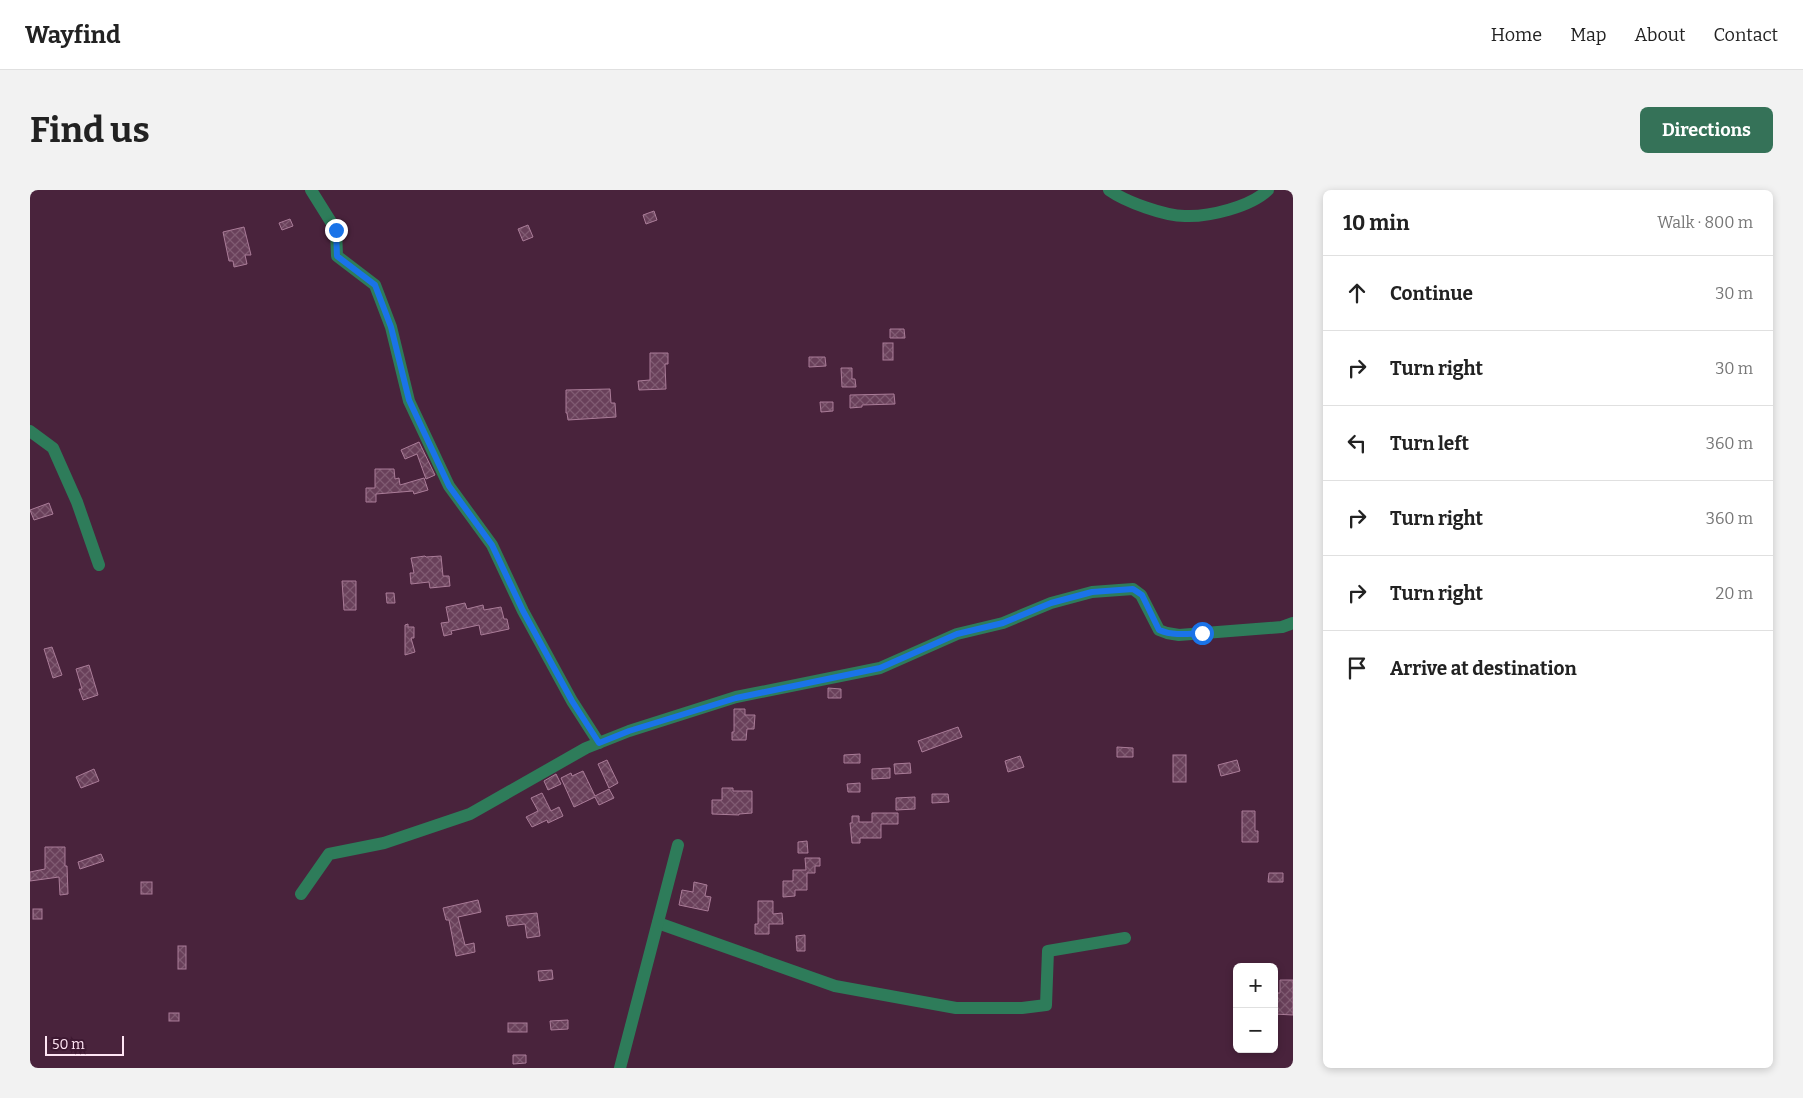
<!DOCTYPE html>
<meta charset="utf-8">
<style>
:root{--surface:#fff;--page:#f2f2f2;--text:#222;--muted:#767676;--line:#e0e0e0;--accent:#357258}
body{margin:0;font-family:Bitter,serif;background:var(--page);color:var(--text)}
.controls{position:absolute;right:15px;bottom:15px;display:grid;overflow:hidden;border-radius:8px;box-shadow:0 2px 8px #0003}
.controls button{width:45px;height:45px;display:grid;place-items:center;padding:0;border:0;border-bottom:1px solid var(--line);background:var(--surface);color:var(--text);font:25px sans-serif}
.scale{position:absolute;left:15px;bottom:12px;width:79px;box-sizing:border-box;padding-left:5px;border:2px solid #ffe5f4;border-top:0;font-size:14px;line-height:18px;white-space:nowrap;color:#ffe5f4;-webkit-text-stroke:4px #3e1932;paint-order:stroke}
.stop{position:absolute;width:15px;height:15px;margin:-11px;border:4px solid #1a73e8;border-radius:50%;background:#fff}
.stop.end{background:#1a73e8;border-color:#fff;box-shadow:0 1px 5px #0008}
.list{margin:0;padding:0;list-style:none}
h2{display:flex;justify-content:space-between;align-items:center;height:65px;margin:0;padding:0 20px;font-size:21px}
h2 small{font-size:16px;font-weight:400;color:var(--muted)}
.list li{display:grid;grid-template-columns:32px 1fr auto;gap:15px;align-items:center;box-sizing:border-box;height:75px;padding:0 20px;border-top:1px solid var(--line)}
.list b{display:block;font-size:19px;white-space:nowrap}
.list em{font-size:16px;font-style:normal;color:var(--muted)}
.icon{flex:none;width:28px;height:28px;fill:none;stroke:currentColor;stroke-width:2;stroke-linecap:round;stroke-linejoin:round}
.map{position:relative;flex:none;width:1263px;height:878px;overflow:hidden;border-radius:8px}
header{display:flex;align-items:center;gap:30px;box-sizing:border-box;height:70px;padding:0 25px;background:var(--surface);border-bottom:1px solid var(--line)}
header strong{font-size:24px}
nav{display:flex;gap:28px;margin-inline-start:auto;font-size:18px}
.intro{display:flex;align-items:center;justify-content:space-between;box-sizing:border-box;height:120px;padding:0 30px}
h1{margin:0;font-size:35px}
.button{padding:12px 22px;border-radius:8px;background:var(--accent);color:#fff;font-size:18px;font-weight:700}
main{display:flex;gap:30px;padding:0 30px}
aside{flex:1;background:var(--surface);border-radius:8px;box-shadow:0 2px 8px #0003}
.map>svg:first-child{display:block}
.building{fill:url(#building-cross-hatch);stroke:#aa7c98}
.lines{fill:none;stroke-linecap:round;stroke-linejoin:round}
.minor{stroke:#2e7c5a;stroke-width:12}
.route{stroke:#1a73e8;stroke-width:6}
</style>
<header>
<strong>Wayfind</strong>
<nav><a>Home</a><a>Map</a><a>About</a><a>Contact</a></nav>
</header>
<div class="intro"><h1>Find us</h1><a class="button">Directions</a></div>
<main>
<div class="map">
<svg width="1263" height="878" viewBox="0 0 1263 878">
<defs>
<pattern id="building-cross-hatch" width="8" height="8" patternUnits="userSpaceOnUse" patternTransform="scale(1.25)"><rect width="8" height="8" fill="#69405a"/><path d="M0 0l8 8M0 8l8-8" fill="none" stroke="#805b72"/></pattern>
</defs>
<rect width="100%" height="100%" fill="#49233c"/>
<g class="building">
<polygon points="624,21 627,30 616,34 613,25"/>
<polygon points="260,29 263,36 252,40 249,33"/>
<polygon points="498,35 503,47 493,51 488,39"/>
<polygon points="214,37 221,65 215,65 217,74 204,77 203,71 199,71 193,42"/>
<polygon points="860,139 874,139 875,148 860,148"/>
<rect x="853" y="153" width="10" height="17"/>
<polygon points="620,163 638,163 638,174 635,174 636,199 609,200 608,191 620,190"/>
<polygon points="779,167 795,167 796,176 779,177"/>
<polygon points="811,178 822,178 822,189 825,189 826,197 812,197"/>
<polygon points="580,199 581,213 585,213 586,227 538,230 537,223 536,223 536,200"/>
<polygon points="864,204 865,214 832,215 832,217 820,218 820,205"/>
<polygon points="790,212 803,212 803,221 791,222"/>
<polygon points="389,252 405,285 396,289 387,264 375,269 371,260"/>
<polygon points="345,279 364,279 365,289 369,288 370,295 394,288 398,300 384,304 383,301 346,304 346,312 336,312 336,298 345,298"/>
<polygon points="19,313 23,324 4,330 0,320"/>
<polygon points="395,366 396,367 411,366 413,386 419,386 420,396 400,398 399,392 381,394 380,383 384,383 381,368"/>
<polygon points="312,391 326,391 326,420 314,420"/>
<polygon points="356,403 364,403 365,413 357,413"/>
<polygon points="435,413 437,419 453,415 454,420 471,417 474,429 477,429 479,439 451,445 449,435 421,441 422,444 414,446 411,433 419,432 416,417"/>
<polygon points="378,434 378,437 384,437 384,448 381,448 385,462 375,465 375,435"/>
<polygon points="22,457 32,485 23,488 14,459"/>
<polygon points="59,475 68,505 53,510 49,499 52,499 46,479"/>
<polygon points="798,498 811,499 811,508 798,508"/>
<polygon points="704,519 715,519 715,525 725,525 724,539 717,539 716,550 702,550 702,542 704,542"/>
<polygon points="928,537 932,547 892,562 888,551"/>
<polygon points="1087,557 1103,558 1103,567 1087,567"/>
<polygon points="830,564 830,573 814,573 814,565"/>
<rect x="1143" y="565" width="13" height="27"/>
<polygon points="990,566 994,577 978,582 975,571"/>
<polygon points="577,570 588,593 579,598 568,574"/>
<polygon points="1207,570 1210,581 1191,586 1188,575"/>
<polygon points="880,573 881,583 865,584 864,574"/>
<polygon points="860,578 860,588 842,589 842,579"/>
<polygon points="64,579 69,591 51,598 46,587"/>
<polygon points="553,581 565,606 579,599 584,608 569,615 565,607 544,617 531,588 541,583 542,586"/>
<polygon points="526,584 531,594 518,600 514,591"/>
<polygon points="830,593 830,602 818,602 817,594"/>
<polygon points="692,598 703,598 703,601 722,601 722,623 709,624 709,625 682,624 682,610 692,610"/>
<polygon points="512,603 521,621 529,617 533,626 518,633 517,630 502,637 496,627 508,621 501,608"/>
<polygon points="902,604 918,604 919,612 902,613"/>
<polygon points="885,607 885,619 866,620 866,608"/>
<polygon points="1212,621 1225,621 1225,641 1228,641 1228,652 1212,652"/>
<polygon points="842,623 868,623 868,634 851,634 851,648 830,648 830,653 822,653 820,633 822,633 822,626 829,626 829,632 842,632"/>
<polygon points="777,651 778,663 768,663 768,652"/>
<polygon points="15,657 35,657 35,676 37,676 38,704 30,705 29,687 0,691 0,682 15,679"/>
<polygon points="71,664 74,671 50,679 48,672"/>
<polygon points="775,668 790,668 790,676 785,676 785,683 777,683 777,700 765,700 765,706 753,707 753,691 763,691 763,680 776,680"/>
<polygon points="1239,683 1253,683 1253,692 1238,692"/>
<rect x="111" y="692" width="11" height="12"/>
<polygon points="664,692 677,695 675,706 681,707 678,721 649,715 652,700 663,702"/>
<polygon points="448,710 451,722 428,727 435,755 444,753 445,762 426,766 419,730 416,730 413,718"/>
<polygon points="728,711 743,711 743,724 752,723 753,734 739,734 739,744 725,744 725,734 728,734"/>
<rect x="3" y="719" width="9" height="10"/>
<polygon points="507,723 510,746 497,748 495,734 478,736 476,726"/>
<polygon points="775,745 775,761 767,761 766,746"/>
<rect x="148" y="756" width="8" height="23"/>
<polygon points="522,780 523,789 509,791 508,781"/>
<polygon points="1250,790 1263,790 1263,825 1244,824 1244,803 1250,803"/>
<rect x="139" y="823" width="10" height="8"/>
<polygon points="538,830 538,839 521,840 520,831"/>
<rect x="478" y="833" width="19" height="9"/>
<polygon points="483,865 496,865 496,873 483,874"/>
</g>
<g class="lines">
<g class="minor">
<polyline points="281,0 306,40 307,66 345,95 361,137 379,211 419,296 462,355 493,421 542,511 569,553"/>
<path d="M 1079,0 C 1096,12 1135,26 1155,26 C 1179,27 1220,17 1238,0"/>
<polyline points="0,241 23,258 47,312 69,375"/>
<polyline points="271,704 299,664 354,653 440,624 556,558 599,541 706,507 850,478 927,444 973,433 1021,413 1062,402 1103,399 1111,405 1129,440 1137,443 1149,445 1252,437 1263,433"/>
<polyline points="628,733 805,796 926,818 992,818 1016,815 1018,761 1095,748"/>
<polyline points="590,878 648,655"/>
</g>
</g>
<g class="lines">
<path class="route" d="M 306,40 L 307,66 L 345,95 L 361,137 L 379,210 L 419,296 L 462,355 L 493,421 L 542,511 L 569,553 L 599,541 L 706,508 L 850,478 L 927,444 L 973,433 L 1021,413 L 1062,402 L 1103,399 L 1112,405 L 1129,440 C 1143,446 1156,444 1172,443"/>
</g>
</svg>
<div class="controls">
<button>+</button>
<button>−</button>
</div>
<div class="scale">50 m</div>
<div class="stop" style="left:1172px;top:443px"></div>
<div class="stop end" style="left:306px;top:40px"></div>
</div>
<aside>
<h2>10 min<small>Walk · 800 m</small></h2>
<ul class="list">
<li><svg class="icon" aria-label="ahead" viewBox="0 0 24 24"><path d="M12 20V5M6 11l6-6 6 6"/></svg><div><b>Continue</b></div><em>30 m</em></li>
<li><svg class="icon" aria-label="right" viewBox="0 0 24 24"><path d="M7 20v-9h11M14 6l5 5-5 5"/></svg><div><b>Turn right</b></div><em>30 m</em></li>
<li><svg class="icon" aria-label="left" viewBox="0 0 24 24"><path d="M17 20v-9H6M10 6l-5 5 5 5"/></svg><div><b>Turn left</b></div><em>360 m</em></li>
<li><svg class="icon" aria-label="right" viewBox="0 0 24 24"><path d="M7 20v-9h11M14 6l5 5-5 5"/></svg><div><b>Turn right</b></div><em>360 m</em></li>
<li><svg class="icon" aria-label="right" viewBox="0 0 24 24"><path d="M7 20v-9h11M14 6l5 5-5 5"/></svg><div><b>Turn right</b></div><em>20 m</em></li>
<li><svg class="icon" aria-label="arrive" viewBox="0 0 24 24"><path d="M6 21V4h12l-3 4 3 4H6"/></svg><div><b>Arrive at destination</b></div></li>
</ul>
</aside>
</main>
